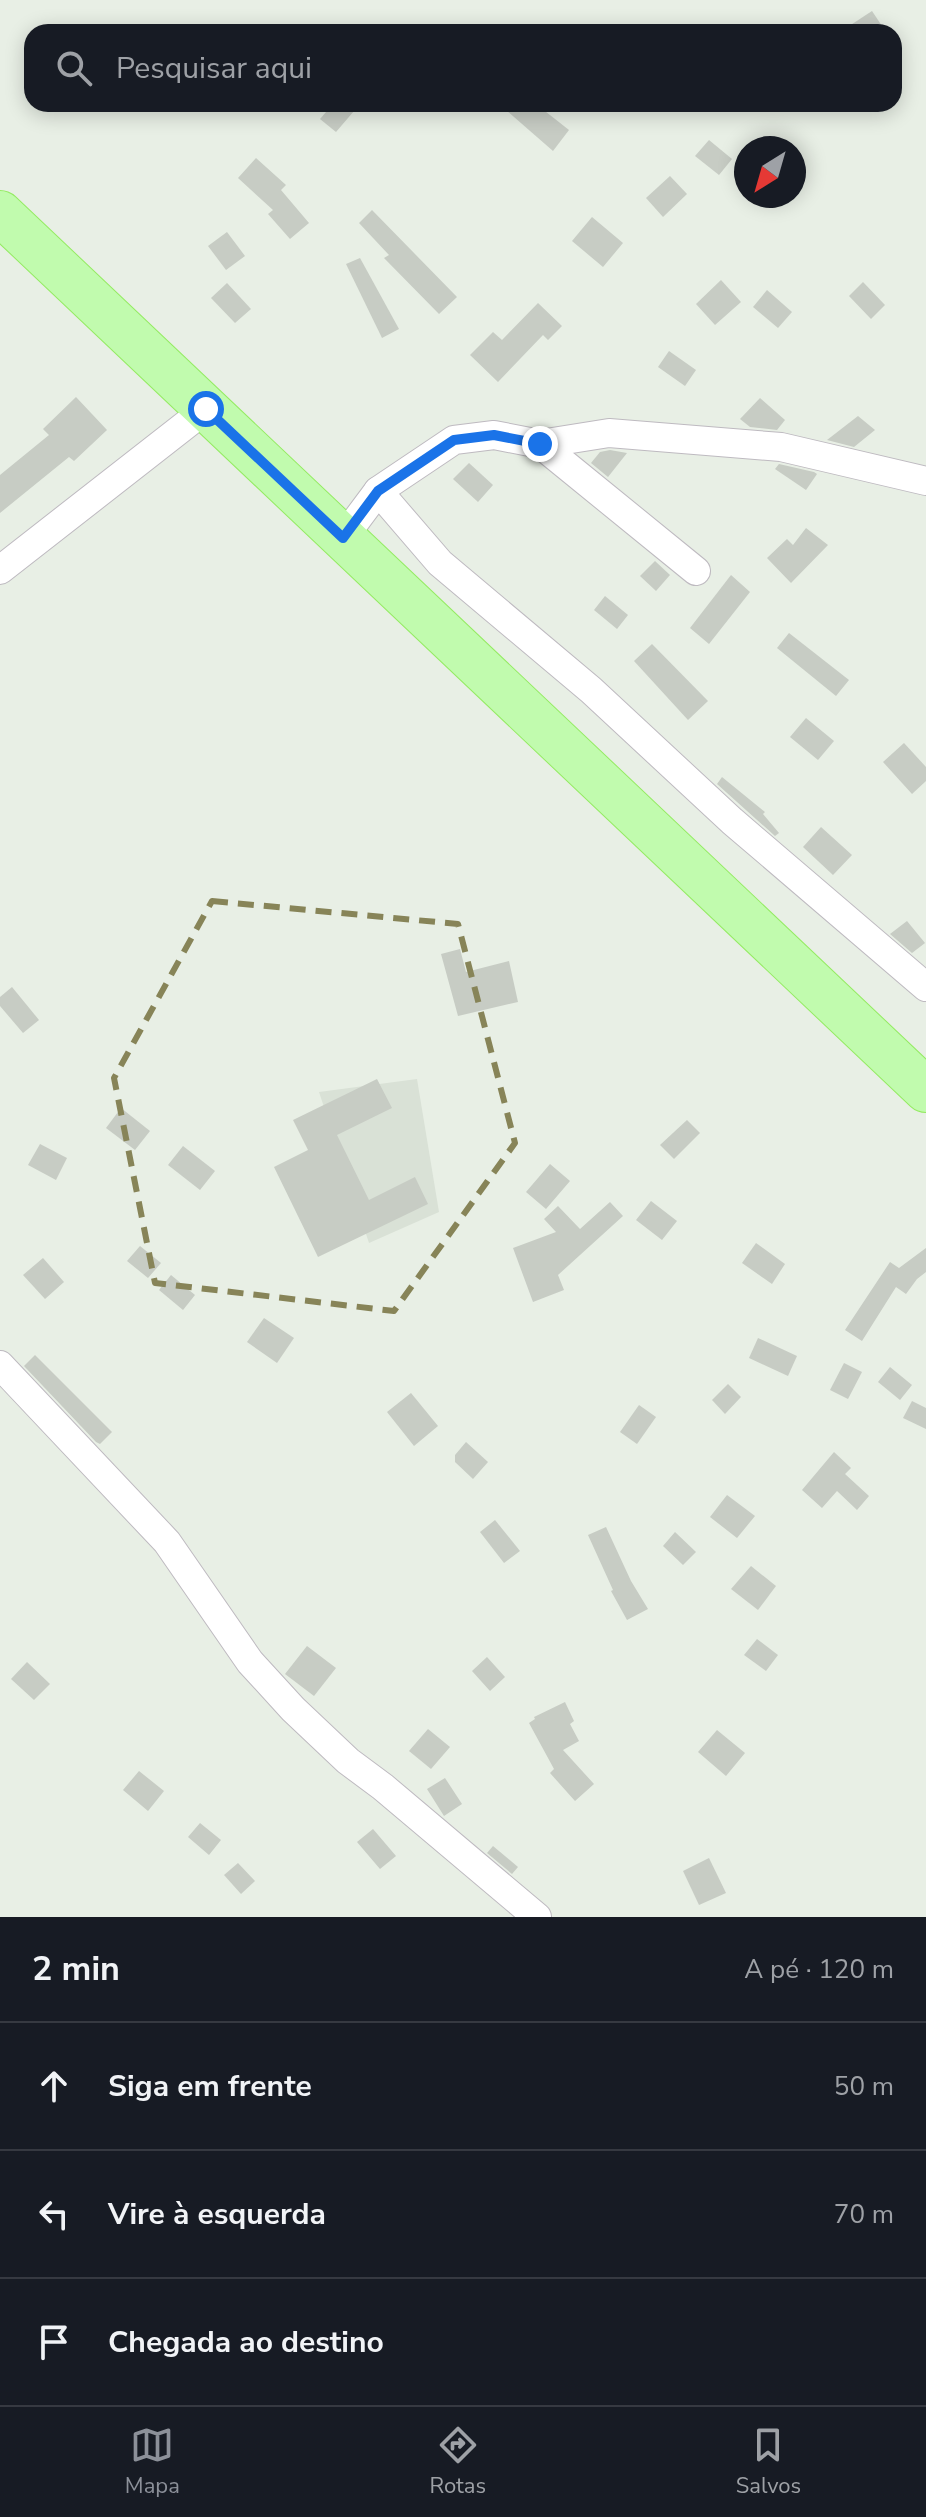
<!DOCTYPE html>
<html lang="pt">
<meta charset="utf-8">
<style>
:root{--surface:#171b24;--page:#20242c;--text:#f1f3f6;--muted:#9ea1a6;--line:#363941;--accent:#8c9099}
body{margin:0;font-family:"Nunito Sans",sans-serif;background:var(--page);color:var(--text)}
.compass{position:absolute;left:734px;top:136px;width:72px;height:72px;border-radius:50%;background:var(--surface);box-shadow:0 4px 20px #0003;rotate:217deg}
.stop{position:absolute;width:24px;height:24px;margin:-18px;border:6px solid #1a73e8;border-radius:50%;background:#fff}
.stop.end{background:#1a73e8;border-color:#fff;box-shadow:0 2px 8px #0008}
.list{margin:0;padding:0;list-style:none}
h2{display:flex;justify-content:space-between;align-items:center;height:104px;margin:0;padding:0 32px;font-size:34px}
h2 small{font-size:26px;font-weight:400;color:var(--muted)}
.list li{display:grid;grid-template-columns:52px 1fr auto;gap:24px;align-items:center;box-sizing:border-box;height:128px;padding:0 32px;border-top:2px solid var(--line)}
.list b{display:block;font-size:30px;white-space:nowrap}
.list em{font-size:26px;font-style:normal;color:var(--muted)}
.icon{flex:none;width:44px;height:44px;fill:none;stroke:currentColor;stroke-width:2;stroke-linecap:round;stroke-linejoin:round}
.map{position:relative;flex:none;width:926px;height:1917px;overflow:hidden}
.search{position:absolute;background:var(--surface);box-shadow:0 4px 20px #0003;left:24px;right:24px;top:24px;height:88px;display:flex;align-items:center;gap:20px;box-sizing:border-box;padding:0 28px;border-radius:24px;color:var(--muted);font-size:30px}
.sheet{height:488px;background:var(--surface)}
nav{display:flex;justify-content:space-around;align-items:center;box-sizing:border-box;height:112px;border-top:2px solid var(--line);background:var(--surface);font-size:22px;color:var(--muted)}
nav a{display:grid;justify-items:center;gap:4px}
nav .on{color:var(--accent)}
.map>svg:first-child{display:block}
.education{fill:#d9e1d6}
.building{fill:#c7ccc4}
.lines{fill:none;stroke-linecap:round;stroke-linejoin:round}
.street-casing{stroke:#bebac0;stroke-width:30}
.primary-casing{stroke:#94eb62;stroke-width:46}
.street{stroke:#fff;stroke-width:28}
.primary{stroke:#c1fbae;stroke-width:44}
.route{stroke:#1a73e8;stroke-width:10}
.marked{fill:none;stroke:#878458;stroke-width:6;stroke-dasharray:16 10;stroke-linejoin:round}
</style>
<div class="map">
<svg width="926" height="1917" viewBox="0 0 926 1917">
<rect width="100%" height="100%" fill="#e8efe5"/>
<polygon class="education" points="417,1079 439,1212 369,1243 319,1092"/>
<g class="building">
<polygon points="872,11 886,32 840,32"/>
<polygon points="333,104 360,104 336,132 320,119"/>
<polygon points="499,104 536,104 569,130 553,151"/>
<polygon points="709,140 732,159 719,175 695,156"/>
<polygon points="256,158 286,185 281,190 309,223 290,239 268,214 273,210 238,178"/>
<polygon points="670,176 687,194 663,217 646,198"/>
<polygon points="372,210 457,297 439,314 384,258 389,255 359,223"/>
<polygon points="592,217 623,243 603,267 572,241"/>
<polygon points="227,232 245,256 226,270 208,246"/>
<polygon points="360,258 399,329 382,338 346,264"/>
<polygon points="721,280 741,302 715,325 696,304"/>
<polygon points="863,282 885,305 871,319 849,296"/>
<polygon points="227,283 251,309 235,323 211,298"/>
<polygon points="767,290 792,312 778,328 753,307"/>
<polygon points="538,303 562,326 548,340 543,335 498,382 470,355 493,332 502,340"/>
<polygon points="669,351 696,370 685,386 658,367"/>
<polygon points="76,397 107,430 74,461 69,457 0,513 0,475 49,435 43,429"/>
<polygon points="760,398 785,420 777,430 750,427 740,419"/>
<polygon points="858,416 875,430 854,447 827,440"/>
<polygon points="610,450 627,453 608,477 591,463 600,452"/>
<polygon points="469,463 493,485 478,502 453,479"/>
<polygon points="779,464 814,472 817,474 806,490 775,469"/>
<polygon points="806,528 828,545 791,583 767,558 787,539 793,545"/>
<polygon points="655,561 670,575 656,591 640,576"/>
<polygon points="731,575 750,592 709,644 690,628"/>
<polygon points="605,596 628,615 617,629 594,610"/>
<polygon points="789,633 849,680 836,696 777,648"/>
<polygon points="652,644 708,701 688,720 634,661"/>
<polygon points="806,718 834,741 818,760 790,737"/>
<polygon points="904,743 926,767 926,781 912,794 883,762"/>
<polygon points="722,777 765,812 763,814 779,833 775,836 717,784"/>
<polygon points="821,827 852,855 833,875 803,847"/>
<polygon points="907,921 925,943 912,953 890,934"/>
<polygon points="460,949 466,972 509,961 518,1002 458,1016 441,954"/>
<polygon points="12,987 39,1020 23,1033 0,1006 0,997"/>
<polygon points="377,1079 392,1108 337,1135 369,1200 415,1177 428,1204 318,1257 274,1167 308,1150 293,1120"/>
<polygon points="121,1108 150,1131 135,1150 106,1128"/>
<polygon points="687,1120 700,1133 674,1159 660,1145"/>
<polygon points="40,1144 67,1158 56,1180 28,1165"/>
<polygon points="183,1146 215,1171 200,1190 168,1165"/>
<polygon points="550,1164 570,1181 546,1209 526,1192"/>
<polygon points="651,1201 677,1221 662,1240 636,1220"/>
<polygon points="610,1202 623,1216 558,1275 564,1290 533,1302 513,1248 556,1232 544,1219 558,1206 580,1229"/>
<polygon points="756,1243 785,1264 772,1284 742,1263"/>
<polygon points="140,1246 161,1263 148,1278 127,1261"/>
<polygon points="926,1248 926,1272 917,1279 906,1294 896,1287 862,1341 845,1330 890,1262 899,1268"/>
<polygon points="43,1258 64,1282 45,1299 23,1275"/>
<polygon points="171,1275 195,1295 183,1310 159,1290"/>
<polygon points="264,1318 294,1338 277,1363 247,1342"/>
<polygon points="758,1338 797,1356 788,1376 749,1358"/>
<polygon points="35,1355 112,1432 100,1444 96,1442 24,1366"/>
<polygon points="844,1363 862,1372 848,1399 830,1390"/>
<polygon points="890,1367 912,1385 900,1400 878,1382"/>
<polygon points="728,1384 741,1397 725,1414 712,1400"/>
<polygon points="411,1393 438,1426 414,1446 387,1412"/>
<polygon points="912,1401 926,1408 926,1429 903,1418"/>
<polygon points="639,1405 656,1417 637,1444 620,1432"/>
<polygon points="466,1442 488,1462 473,1479 455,1462 455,1455"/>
<polygon points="834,1452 851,1468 845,1474 869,1496 857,1510 837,1491 822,1508 802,1490"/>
<polygon points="727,1495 755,1516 737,1538 710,1517"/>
<polygon points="495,1520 520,1551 504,1563 480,1532"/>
<polygon points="606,1527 631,1581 648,1609 627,1620 611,1591 613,1590 588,1535"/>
<polygon points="675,1532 696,1552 683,1565 663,1546"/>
<polygon points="751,1566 776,1586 758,1610 731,1589"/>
<polygon points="757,1639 778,1655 766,1671 744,1655"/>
<polygon points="307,1646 336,1668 314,1696 285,1674"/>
<polygon points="487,1657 505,1677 490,1691 472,1671"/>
<polygon points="27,1662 50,1684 34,1700 11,1679"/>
<polygon points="565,1702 574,1721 570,1724 579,1741 563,1750 594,1784 575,1801 550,1773 554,1769 529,1723 535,1719 534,1717"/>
<polygon points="428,1729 450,1747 431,1769 409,1751"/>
<polygon points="717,1730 745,1753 726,1776 698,1752"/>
<polygon points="139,1771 164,1791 148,1811 123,1790"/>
<polygon points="445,1778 462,1804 444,1816 427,1789"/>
<polygon points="200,1823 221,1840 209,1855 188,1837"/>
<polygon points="373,1829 396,1856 380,1869 357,1842"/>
<polygon points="493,1846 518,1867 512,1874 487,1853"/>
<polygon points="709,1858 726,1893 699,1905 683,1871"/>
<polygon points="238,1863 255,1881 241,1894 224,1875"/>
</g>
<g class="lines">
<defs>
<g id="street">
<polyline points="540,444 696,571"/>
<polyline points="378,491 440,563 591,690 732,821 926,987"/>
<polyline points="343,538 378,491 454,440 494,435 540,444 609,433 781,447 926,481"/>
<polyline points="0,570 206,409"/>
<polyline points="0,1365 167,1542 250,1662 293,1709 348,1761 383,1787 537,1917"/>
</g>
<polyline id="primary" points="0,213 926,1090"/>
</defs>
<use href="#street" class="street-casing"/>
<use href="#primary" class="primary-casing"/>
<use href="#street" class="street"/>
<use href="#primary" class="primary"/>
</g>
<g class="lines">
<polyline class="route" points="206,409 343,538 378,491 454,440 494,435 540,444"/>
</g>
<path class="marked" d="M 212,901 L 458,924 L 515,1143 L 394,1311 L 155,1283 L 114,1078 Z"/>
</svg>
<svg class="compass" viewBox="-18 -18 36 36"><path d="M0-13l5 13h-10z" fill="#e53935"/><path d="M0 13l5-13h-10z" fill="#9ea1a6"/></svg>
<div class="stop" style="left:206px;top:409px"></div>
<div class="stop end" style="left:540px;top:444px"></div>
<div class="search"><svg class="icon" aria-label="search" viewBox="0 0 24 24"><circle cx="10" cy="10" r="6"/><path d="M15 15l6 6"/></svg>Pesquisar aqui</div>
</div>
<section class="sheet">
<h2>2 min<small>A pé · 120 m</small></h2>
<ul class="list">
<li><svg class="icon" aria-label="ahead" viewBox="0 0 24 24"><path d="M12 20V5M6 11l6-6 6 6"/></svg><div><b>Siga em frente</b></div><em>50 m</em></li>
<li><svg class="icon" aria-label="left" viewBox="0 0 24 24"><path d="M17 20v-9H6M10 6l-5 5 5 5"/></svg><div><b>Vire à esquerda</b></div><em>70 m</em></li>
<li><svg class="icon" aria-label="arrive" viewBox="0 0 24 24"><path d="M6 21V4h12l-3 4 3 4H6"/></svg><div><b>Chegada ao destino</b></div></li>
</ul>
</section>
<nav>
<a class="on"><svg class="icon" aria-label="map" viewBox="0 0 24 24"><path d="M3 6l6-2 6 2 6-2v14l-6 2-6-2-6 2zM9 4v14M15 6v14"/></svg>Mapa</a>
<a><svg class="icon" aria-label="directions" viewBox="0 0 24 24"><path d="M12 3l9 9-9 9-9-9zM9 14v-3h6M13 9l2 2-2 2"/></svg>Rotas</a>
<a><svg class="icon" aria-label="saved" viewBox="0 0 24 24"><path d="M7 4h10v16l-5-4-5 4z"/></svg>Salvos</a>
</nav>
